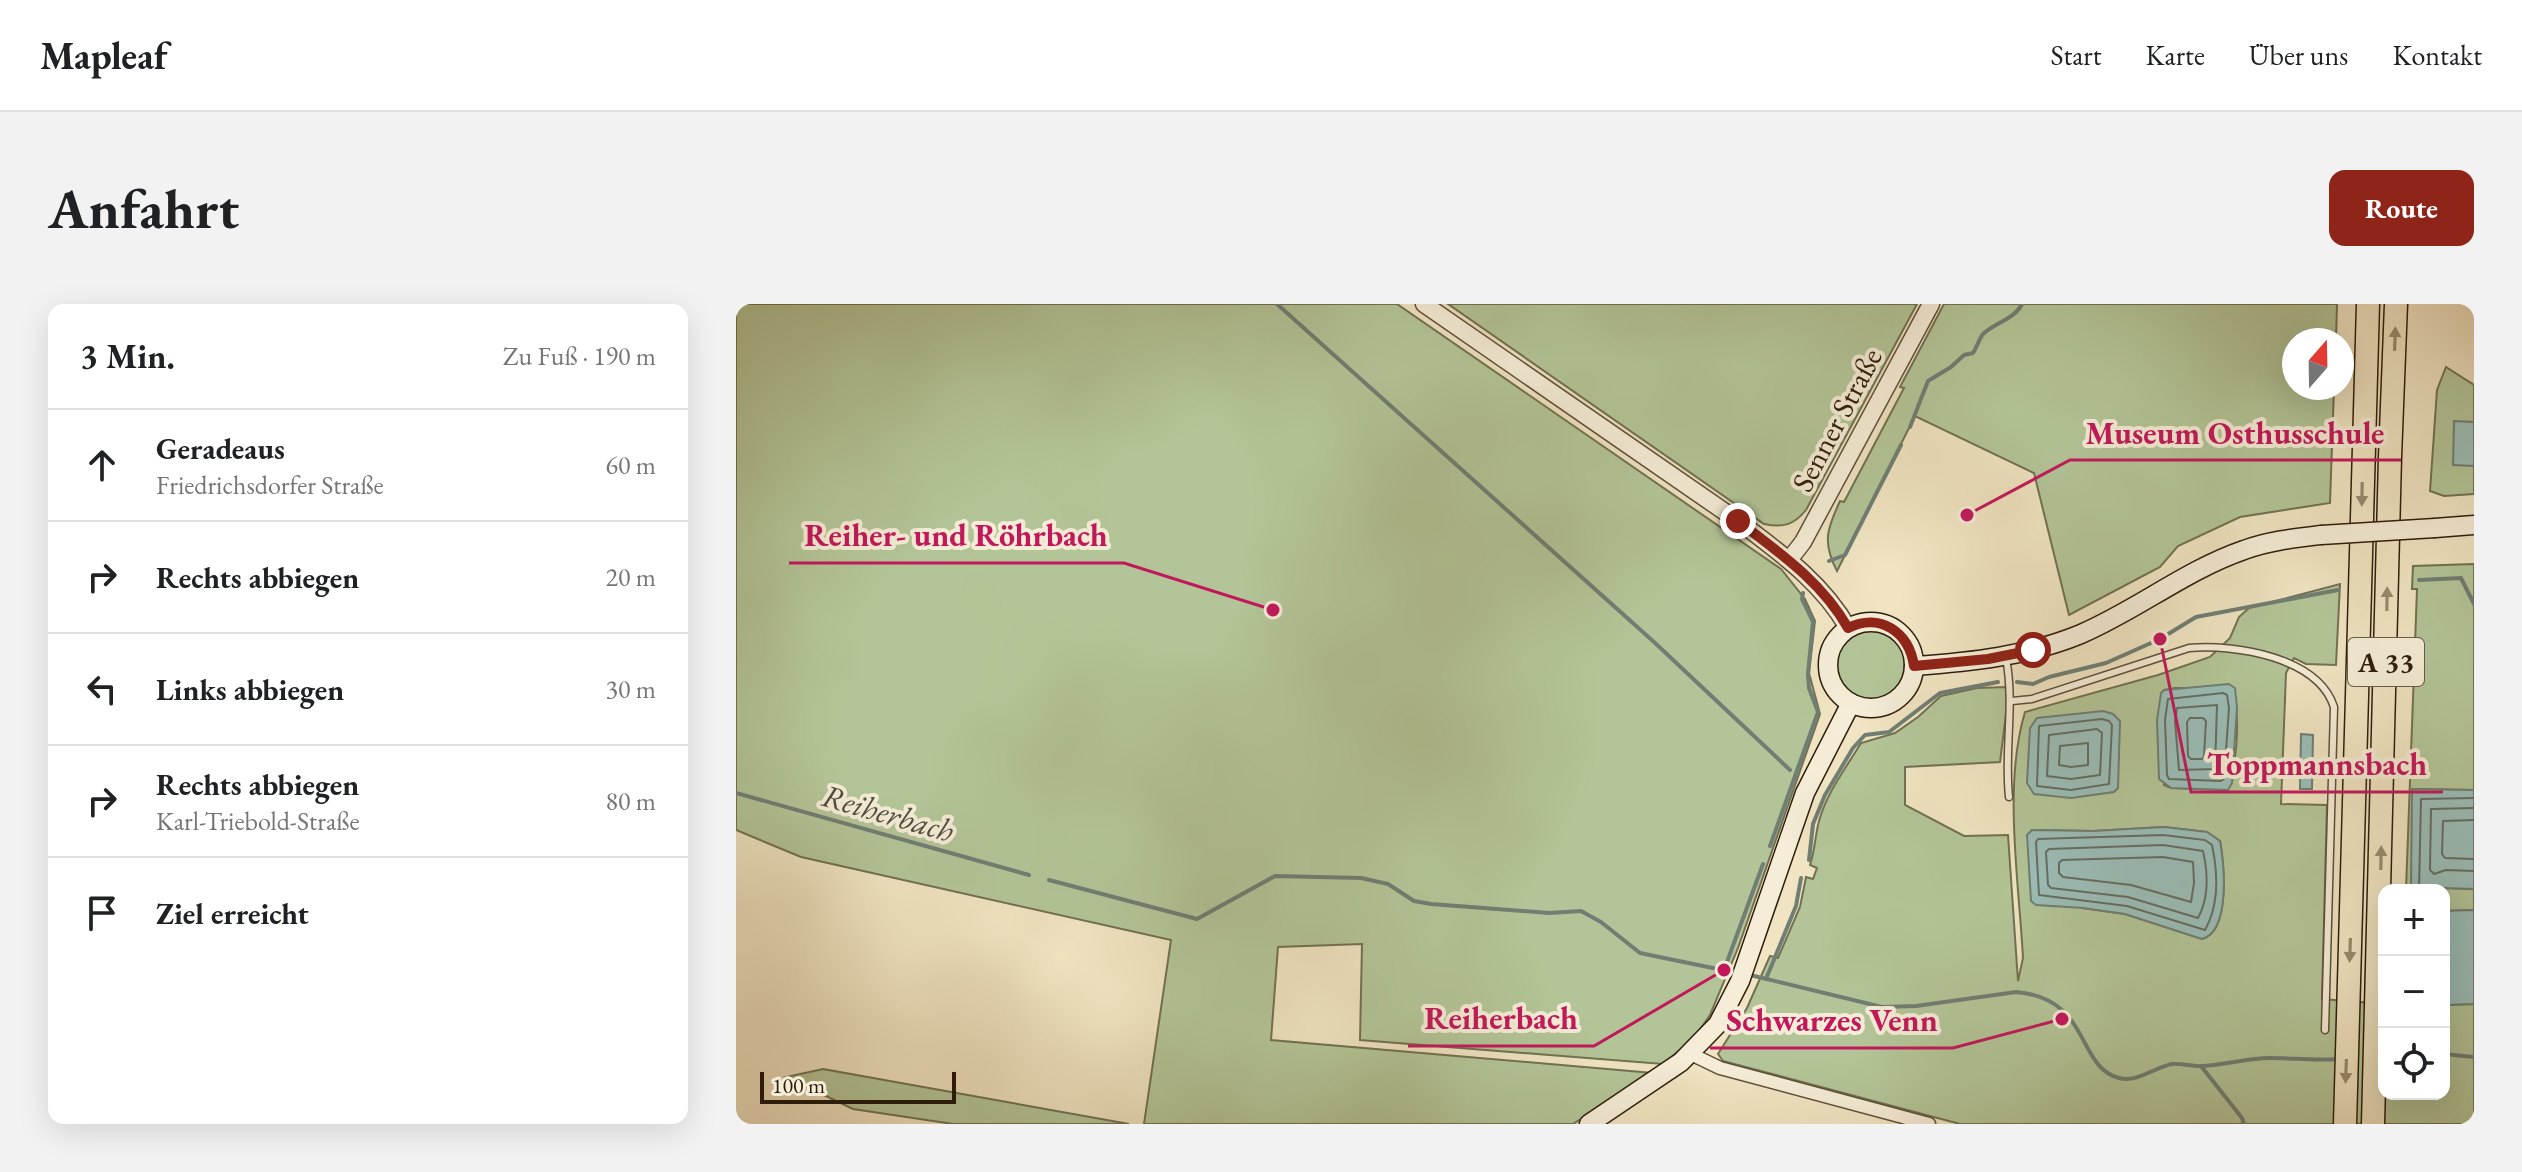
<!DOCTYPE html>
<html lang="de">
<meta charset="utf-8">
<style>
:root{--surface:#fff;--page:#f2f2f2;--text:#202124;--muted:#757577;--line:#e0e0e0;--accent:#8f2418}
body{margin:0;font-family:"EB Garamond",serif;background:var(--page);color:var(--text)}
.controls{position:absolute;right:24px;bottom:24px;display:grid;overflow:hidden;border-radius:16px;box-shadow:0 8px 32px #0002}
.controls button{width:72px;height:72px;display:grid;place-items:center;padding:0;border:0;border-bottom:2px solid var(--line);background:var(--surface);color:var(--text);font:40px sans-serif}
.compass{position:absolute;left:1546px;top:24px;width:72px;height:72px;border-radius:50%;background:var(--surface);box-shadow:0 8px 32px #0002;rotate:20deg}
.scale{position:absolute;left:24px;bottom:20px;width:196px;box-sizing:border-box;padding-left:8px;border:4px solid #2f1d0c;border-top:0;font-size:22px;line-height:28px;white-space:nowrap;color:#2f1d0c;-webkit-text-stroke:6px #f5edd7;paint-order:stroke}
.stop{position:absolute;width:24px;height:24px;margin:-18px;border:6px solid #8f2418;border-radius:50%;background:#fff}
.stop.end{background:#8f2418;border-color:#fff;box-shadow:0 2px 8px #0008}
.list{margin:0;padding:0;list-style:none}
h2{display:flex;justify-content:space-between;align-items:center;height:104px;margin:0;padding:0 32px;font-size:34px}
h2 small{font-size:26px;font-weight:400;color:var(--muted)}
.list li{display:grid;grid-template-columns:52px 1fr auto;gap:24px;align-items:center;box-sizing:border-box;height:112px;padding:0 32px;border-top:2px solid var(--line)}
.list b{display:block;font-size:30px;white-space:nowrap}
.list p{margin:0;font-size:26px;white-space:nowrap;color:var(--muted)}
.list em{font-size:26px;font-style:normal;color:var(--muted)}
.icon{flex:none;width:44px;height:44px;fill:none;stroke:currentColor;stroke-width:2;stroke-linecap:round;stroke-linejoin:round}
.map{position:relative;flex:none;width:1738px;height:820px;overflow:hidden;border-radius:16px}
header{display:flex;align-items:center;gap:48px;box-sizing:border-box;height:112px;padding:0 40px;background:var(--surface);border-bottom:2px solid var(--line)}
header strong{font-size:38px}
nav{display:flex;gap:44px;margin-inline-start:auto;font-size:28px}
.intro{display:flex;align-items:center;justify-content:space-between;box-sizing:border-box;height:192px;padding:0 48px}
h1{margin:0;font-size:56px}
.button{padding:20px 36px;border-radius:16px;background:var(--accent);color:#fff;font-size:28px;font-weight:700}
main{display:flex;gap:48px;padding:0 48px}
aside{flex:1;background:var(--surface);border-radius:16px;box-shadow:0 8px 32px #0002}
.map>svg:first-child{display:block}
.green{fill:#b3c598;stroke:#717152;stroke-width:2;fill-rule:evenodd}
.water{fill:#9bbeb8;stroke:#707e73;stroke-width:2}
.lines{fill:none;stroke-linecap:round;stroke-linejoin:round}
.shore{stroke:#656e62;stroke-width:2}
.stream{stroke:#707e73;stroke-width:4}
.service-casing{stroke:#5f4f3a;stroke-width:9}
.minor-casing{stroke:#5f4f3a;stroke-width:15}
.tertiary-casing{stroke:#5f4f3a;stroke-width:19}
.secondary-casing{stroke:#2f1d0c;stroke-width:21}
.motorway-casing{stroke:#2f1d0c;stroke-width:25}
.service{stroke:#f5edd7;stroke-width:6}
.minor{stroke:#f5edd7;stroke-width:12}
.tertiary{stroke:#f5edd7;stroke-width:16}
.secondary{stroke:#f5edd7;stroke-width:18}
.motorway{stroke:#f0e4c2;stroke-width:22}
.secondary-bridge-casing{stroke:#2f1d0c;stroke-width:21;stroke-linecap:butt}
.secondary-bridge{stroke:#f5edd7;stroke-width:18}
.oneway{fill:#998a70}
.route{stroke:#8f2418;stroke-width:10}
.labels{text-anchor:middle;stroke-width:8;stroke-linejoin:round;paint-order:stroke}
.shield{fill:#f5edd7;stroke:#6a5b49;stroke-width:2}
.shield-label{font-size:28px;font-weight:bold;fill:#2f1d0c}
.street-label{font-size:30px;fill:#2f1d0c;stroke:#f5edd7}
.water-label{font-size:32px;font-style:italic;fill:#4f4d40;stroke:#f5edd7}
.leader{fill:none;stroke:#c2185b;stroke-width:3}
.callout-dot{fill:#c2185b;stroke:#f5edd7;stroke-width:3}
.callout-label{font-size:32px;text-anchor:middle;font-weight:bold;fill:#c2185b;stroke:#f5edd7;stroke-width:8;stroke-linejoin:round;paint-order:stroke}
</style>
<header>
<strong>Mapleaf</strong>
<nav><a>Start</a><a>Karte</a><a>Über uns</a><a>Kontakt</a></nav>
</header>
<div class="intro"><h1>Anfahrt</h1><a class="button">Route</a></div>
<main>
<aside>
<h2>3 Min.<small>Zu Fuß · 190 m</small></h2>
<ul class="list">
<li><svg class="icon" aria-label="ahead" viewBox="0 0 24 24"><path d="M12 20V5M6 11l6-6 6 6"/></svg><div><b>Geradeaus</b><p>Friedrichsdorfer Straße</p></div><em>60 m</em></li>
<li><svg class="icon" aria-label="right" viewBox="0 0 24 24"><path d="M7 20v-9h11M14 6l5 5-5 5"/></svg><div><b>Rechts abbiegen</b></div><em>20 m</em></li>
<li><svg class="icon" aria-label="left" viewBox="0 0 24 24"><path d="M17 20v-9H6M10 6l-5 5 5 5"/></svg><div><b>Links abbiegen</b></div><em>30 m</em></li>
<li><svg class="icon" aria-label="right" viewBox="0 0 24 24"><path d="M7 20v-9h11M14 6l5 5-5 5"/></svg><div><b>Rechts abbiegen</b><p>Karl-Triebold-Straße</p></div><em>80 m</em></li>
<li><svg class="icon" aria-label="arrive" viewBox="0 0 24 24"><path d="M6 21V4h12l-3 4 3 4H6"/></svg><div><b>Ziel erreicht</b></div></li>
</ul>
</aside>
<div class="map">
<svg width="1738" height="820" viewBox="0 0 1738 820">
<rect width="100%" height="100%" fill="#f0e4c2"/>
<filter id="stains"><feTurbulence type="fractalNoise" baseFrequency=".0025" numOctaves="4"/><feColorMatrix values="0 0 0 0 .2 0 0 0 0 .09 0 0 0 0 .02 0 0 0 .5 -.17"/></filter>
<radialGradient id="worn" r=".72"><stop offset=".6" stop-color="#630" stop-opacity="0"/><stop offset="1" stop-color="#630" stop-opacity=".3"/></radialGradient>
<g class="green">
<polygon points="0,0 661,0 1045,265 1069,295 1079,317 1073,369 1084,410 1002,644 974,711 958,734 927,760 624,736 626,640 542,643 535,736 917,769 837,820 408,820 435,636 65,553 0,526"/>
<path d="M 712,0 L 1181,0 L 1070,206 C 1058,221 1047,224 1028,220 Z"/>
<path d="M 1208,0 L 1601,0 L 1600,36 L 1558,36 L 1558,84 L 1598,84 L 1594,199 L 1504,213 L 1442,242 L 1424,263 L 1333,311 L 1298,169 L 1179,112 L 1101,267 C 1086,238 1091,225 1104,197 L 1108,198 L 1168,84 L 1164,83 Z"/>
<polygon points="1710,63 1738,81 1738,190 1708,192 1694,187 1701,86"/>
<polygon points="1738,260 1738,486 1676,485 1676,583 1738,585 1738,606 1708,607 1708,586 1670,586 1681,285 1676,285 1677,262"/>
<path d="M 1604,280 L 1600,361 L 1570,360 L 1558,354 L 1550,369 L 1545,500 L 1591,501 L 1586,695 L 1648,700 L 1648,790 L 1708,790 L 1708,701 L 1738,700 L 1738,820 L 1224,820 L 987,757 L 982,750 L 1011,704 L 1034,652 L 1042,654 L 1064,603 L 1070,573 L 1077,575 L 1081,564 L 1074,561 C 1079,546 1079,532 1083,517 C 1091,488 1110,464 1125,439 L 1159,429 L 1182,413 L 1205,392 L 1241,384 L 1270,383 L 1272,394 L 1264,458 L 1169,463 L 1169,501 L 1228,532 L 1272,531 L 1282,677 L 1287,654 C 1283,578 1267,481 1289,408 L 1422,371 L 1474,353 L 1494,334 L 1503,313 L 1513,304 ZM 1439,384 L 1498,384 C 1503,417 1502,454 1491,486 L 1435,484 L 1428,481 L 1428,386 ZM 1428,523 L 1471,528 L 1484,537 C 1488,560 1495,627 1466,635 L 1389,610 L 1347,604 L 1296,526 L 1358,527 Z"/>
<circle cx="1135" cy="361" r="36"/>
<polygon points="87,765 393,820 217,820 117,805 50,773"/>
</g>
<g class="water">
<polygon points="1718,117 1738,118 1738,162 1717,161"/>
<polygon points="1493,380 1499,384 1501,403 1496,479 1492,486 1435,484 1423,475 1421,416 1425,389 1428,386"/>
<polygon points="1367,407 1377,410 1384,417 1382,484 1378,488 1335,494 1298,490 1291,479 1294,424 1301,414"/>
<polygon points="1565,430 1577,431 1576,485 1564,485"/>
<polygon points="1676,485 1738,486 1738,585 1675,583"/>
<path d="M 1428,523 L 1471,528 L 1484,537 C 1488,560 1495,627 1466,635 L 1389,610 L 1347,604 L 1300,601 L 1295,597 L 1291,531 L 1296,526 L 1358,527 Z"/>
<polygon points="1738,606 1738,700 1708,701 1708,607"/>
</g>
<g class="lines">
<g class="shore">
<polygon points="1487,389 1491,391 1493,404 1488,475 1485,477 1433,475 1431,471 1429,416 1432,395"/>
<polygon points="1481,401 1479,465 1443,466 1439,417 1441,404"/>
<polygon points="1454,414 1467,414 1470,417 1468,452 1466,455 1455,455 1452,452 1451,418"/>
<polygon points="1366,415 1373,417 1376,421 1373,480 1335,486 1301,482 1303,422"/>
<polygon points="1361,425 1366,429 1364,471 1335,475 1311,472 1313,431"/>
<polygon points="1352,439 1352,461 1335,463 1323,461 1324,442"/>
<polyline points="1738,504 1695,505 1694,566 1698,570 1710,566 1738,567"/>
<polyline points="1738,516 1707,517 1706,550 1709,554 1738,555"/>
<path d="M 1427,531 L 1469,536 L 1476,541 C 1482,569 1483,601 1469,626 L 1391,602 L 1303,591 L 1300,538 L 1302,535 Z"/>
<path d="M 1427,541 L 1467,547 C 1472,569 1473,594 1462,614 L 1392,593 L 1315,584 L 1312,581 L 1310,548 L 1313,545 Z"/>
<polygon points="1427,553 1457,558 1458,579 1455,598 1395,581 1327,573 1323,569 1323,559 1326,556"/>
<polyline points="1683,586 1685,495 1738,494"/>
</g>
<g class="stream">
<polyline points="541,0 918,338 1054,466"/>
<path d="M 1174,123 L 1192,77 L 1215,63 L 1228,51 L 1237,49 C 1241,43 1243,35 1247,30 C 1259,18 1278,16 1286,0"/>
<polyline points="1093,257 1109,251 1165,141"/>
<polyline points="1683,276 1725,274 1738,300"/>
<polyline points="1281,378 1297,380 1313,373 1370,359 1424,335 1460,313 1602,286"/>
<polyline points="0,489 293,571"/>
<polyline points="1034,542 1082,408 1073,384 1072,370 1077,318 1066,295 1067,289"/>
<polyline points="1073,556 1077,520 1089,491 1117,444 1129,431 1153,428 1204,389 1262,378"/>
<polyline points="313,576 461,615 539,572 625,574 652,580 678,597 695,600 813,609 845,607 865,618 904,649 1001,669"/>
<polyline points="988,666 1027,560"/>
<path d="M 1014,671 L 1146,703 L 1180,702 L 1280,688 C 1355,694 1340,763 1383,774 C 1401,779 1419,763 1436,760 C 1446,759 1457,763 1467,762 C 1489,761 1512,754 1534,754 C 1557,754 1579,757 1602,755"/>
<polyline points="1030,675 1060,602 1065,574"/>
<polyline points="1708,750 1738,753"/>
<polyline points="1465,762 1506,814 1508,820"/>
</g>
<defs>
<g id="service">
<path d="M 1270,354 C 1279,402 1268,445 1273,493"/>
<path d="M 1276,397 L 1296,395 L 1453,344 C 1499,340 1582,353 1598,403 L 1589,726"/>
</g>
<polyline id="minor" points="955,750 984,764 1193,820"/>
<g id="tertiary">
<path d="M 688,0 L 1002,217 C 1043,248 1086,278 1112,324"/>
<polyline points="1053,256 1067,238 1195,0"/>
</g>
<g id="secondary">
<polyline points="1699,224 1738,221"/>
<circle cx="1135" cy="361" r="43"/>
<path d="M 1178,362 C 1235,358 1292,352 1345,330 C 1401,306 1450,266 1508,246 C 1532,237 1559,234 1585,231"/>
<polyline points="853,820 945,758 982,720 1004,677 1069,489 1115,399"/>
</g>
<g id="motorway">
<polyline points="1609,820 1632,0"/>
<polyline points="1637,820 1654,153 1660,0"/>
</g>
</defs>
<use href="#service" class="service-casing"/>
<use href="#minor" class="minor-casing"/>
<use href="#tertiary" class="tertiary-casing"/>
<use href="#secondary" class="secondary-casing"/>
<use href="#motorway" class="motorway-casing"/>
<use href="#service" class="service"/>
<use href="#minor" class="minor"/>
<use href="#tertiary" class="tertiary"/>
<use href="#secondary" class="secondary"/>
<use href="#motorway" class="motorway"/>
<defs>
<polyline id="secondary-bridge" points="1585,231 1699,224"/>
</defs>
<use href="#secondary-bridge" class="secondary-bridge-casing"/>
<use href="#secondary-bridge" class="secondary-bridge"/>
</g>
<defs><path id="oneway-solid" d="M-6-.8H1V-3.2L6.5 0L1 3.2V.8H-6Z" transform="scale(2)"/></defs>
<g class="oneway">
<use href="#oneway-solid" transform="translate(1659 35) rotate(-88)"/>
<use href="#oneway-solid" transform="translate(1626 190) rotate(91)"/>
<use href="#oneway-solid" transform="translate(1651 295) rotate(-89)"/>
<use href="#oneway-solid" transform="translate(1645 554) rotate(-89)"/>
<use href="#oneway-solid" transform="translate(1614 646) rotate(92)"/>
<use href="#oneway-solid" transform="translate(1610 767) rotate(92)"/>
</g>
<g class="lines">
<path class="route" d="M 1002,217 C 1044,249 1086,278 1112,324 C 1144,308 1173,328 1178,362 L 1252,355 L 1297,346"/>
</g>
<g class="labels">
<rect class="shield" x="1612" y="334" width="76" height="48" rx="6"/>
<g class="shield-label">
<text x="1650" y="368">A 33</text>
</g>
<g class="street-label">
<text transform="translate(1101 116) rotate(-62)" y="10">Senner Straße</text>
</g>
<g class="water-label">
<text transform="translate(152 509) rotate(16)" y="11">Reiherbach</text>
</g>
</g>
<path class="leader" d="M1231 211L1334 156H1665M537 306L388 259H53M1424 335L1455 488H1707M988 666L858 742H672M1326 715L1217 744H974"/>
<g class="callout-dot">
<circle cx="1231" cy="211" r="8"/>
<circle cx="537" cy="306" r="8"/>
<circle cx="1424" cy="335" r="8"/>
<circle cx="988" cy="666" r="8"/>
<circle cx="1326" cy="715" r="8"/>
</g>
<g class="callout-label">
<text x="1499" y="140">Museum Osthusschule</text>
<text x="220" y="242">Reiher- und Röhrbach</text>
<text x="1581" y="471">Toppmannsbach</text>
<text x="765" y="725">Reiherbach</text>
<text x="1096" y="727">Schwarzes Venn</text>
</g>
<rect width="100%" height="100%" filter="url(#stains)"/>
<rect width="100%" height="100%" fill="url(#worn)"/>
</svg>
<div class="controls">
<button>+</button>
<button>−</button>
<button><svg class="icon" aria-label="locate" viewBox="0 0 24 24"><circle cx="12" cy="12" r="6"/><path d="M12 2v4M12 18v4M2 12h4M18 12h4"/></svg></button>
</div>
<svg class="compass" viewBox="-18 -18 36 36"><path d="M0-13l5 13h-10z" fill="#e53935"/><path d="M0 13l5-13h-10z" fill="#757577"/></svg>
<div class="scale">100 m</div>
<div class="stop" style="left:1297px;top:346px"></div>
<div class="stop end" style="left:1002px;top:217px"></div>
</div>
</main>
